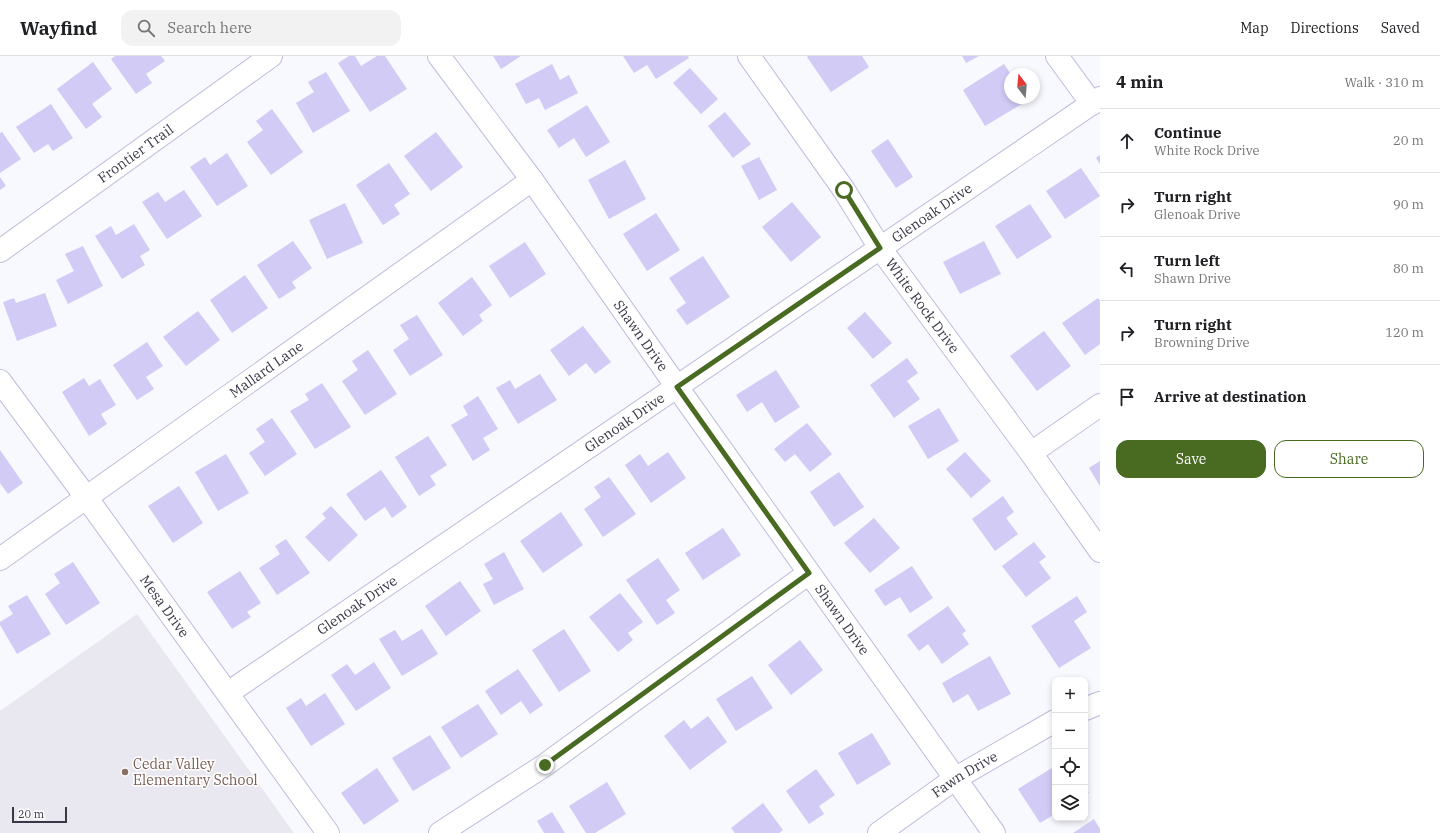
<!DOCTYPE html>
<meta charset="utf-8">
<style>
:root{--surface:#fff;--page:#f2f2f2;--text:#202124;--muted:#757577;--line:#e0e0e0;--accent:#486a21}
body{margin:0;font-family:"IBM Plex Serif",serif;background:var(--page);color:var(--text)}
.controls{position:absolute;right:12px;bottom:12px;display:grid;overflow:hidden;border-radius:8px;box-shadow:0 2px 6px #0003}
.controls button{width:36px;height:36px;display:grid;place-items:center;padding:0;border:0;border-bottom:1px solid var(--line);background:var(--surface);color:var(--text);font:20px sans-serif}
.compass{position:absolute;left:1004px;top:12px;width:36px;height:36px;border-radius:50%;background:var(--surface);box-shadow:0 2px 6px #0003;rotate:344deg}
.scale{position:absolute;left:12px;bottom:10px;width:55px;box-sizing:border-box;padding-left:4px;border:2px solid #3a3846;border-top:0;font-size:11px;line-height:14px;white-space:nowrap;color:#3a3846;-webkit-text-stroke:3px #fff;paint-order:stroke}
.stop{position:absolute;width:12px;height:12px;margin:-9px;border:3px solid #486a21;border-radius:50%;background:#fff}
.stop.end{background:#486a21;border-color:#fff;box-shadow:0 1px 4px #0008}
.list{margin:0;padding:0;list-style:none}
h2{display:flex;justify-content:space-between;align-items:center;height:52px;margin:0;padding:0 16px;font-size:17px}
h2 small{font-size:13px;font-weight:400;color:var(--muted)}
.list li{display:grid;grid-template-columns:26px 1fr auto;gap:12px;align-items:center;box-sizing:border-box;height:64px;padding:0 16px;border-top:1px solid var(--line)}
.list b{display:block;font-size:15px;white-space:nowrap}
.list p{margin:0;font-size:13px;white-space:nowrap;color:var(--muted)}
.list em{font-size:13px;font-style:normal;color:var(--muted)}
.actions{display:flex;gap:8px;padding:12px 16px}
.actions a{flex:1;padding:9px 0;border:1px solid var(--accent);border-radius:12px;text-align:center;font-size:14px;color:var(--accent)}
.actions .main{background:var(--accent);color:#fff}
.icon{flex:none;width:22px;height:22px;fill:none;stroke:currentColor;stroke-width:2;stroke-linecap:round;stroke-linejoin:round}
.map{position:relative;flex:none;width:1100px;height:777px;overflow:hidden}
header{display:flex;align-items:center;gap:24px;box-sizing:border-box;height:56px;padding:0 20px;background:var(--surface);border-bottom:1px solid var(--line)}
header strong{font-size:19px}
nav{display:flex;gap:22px;margin-inline-start:auto;font-size:14px}
.search{width:280px;height:36px;background:var(--page);display:flex;align-items:center;gap:10px;box-sizing:border-box;padding:0 14px;border-radius:12px;color:var(--muted);font-size:15px}
main{display:flex}
aside{flex:1;background:var(--surface)}
.map>svg:first-child{display:block}
.built{fill:#e9e8f1}
.building{fill:#d1cbf5}
.lines{fill:none;stroke-linecap:round;stroke-linejoin:round}
.minor-casing{stroke:#bfbbdd;stroke-width:24}
.minor{stroke:#fff;stroke-width:22}
.route{stroke:#486a21;stroke-width:5}
.education-dot{fill:#8d6e63;stroke:#fff;stroke-width:1.5}
.labels{text-anchor:middle;stroke-width:3;stroke-linejoin:round;paint-order:stroke}
.street-label{font-size:14px;fill:#3a3846;stroke:#fff}
.education-label{font-size:14px;fill:#785e54;stroke:#fff;text-anchor:start}
</style>
<header>
<strong>Wayfind</strong>
<div class="search"><svg class="icon" aria-label="search" viewBox="0 0 24 24"><circle cx="10" cy="10" r="6"/><path d="M15 15l6 6"/></svg>Search here</div>
<nav><a>Map</a><a>Directions</a><a>Saved</a></nav>
</header>
<main>
<div class="map">
<svg width="1100" height="777" viewBox="0 0 1100 777">
<rect width="100%" height="100%" fill="#f8f8ff"/>
<polygon class="built" points="137,558 294,777 0,777 0,655"/>
<g class="building">
<polygon points="115,0 161,0 165,5 146,18 152,27 136,38 111,3"/>
<polygon points="349,0 355,0 361,10 377,0 385,0 407,33 370,56 338,7"/>
<polygon points="493,0 521,0 501,13"/>
<polygon points="623,0 688,0 689,2 656,23 647,9 634,17"/>
<polygon points="808,0 862,0 869,11 831,36 807,1"/>
<polygon points="962,0 979,0 966,7"/>
<polygon points="93,6 112,33 92,48 102,61 86,73 57,33"/>
<polygon points="552,8 560,24 569,19 578,37 545,54 539,42 526,48 515,28"/>
<polygon points="1004,8 1010,17 1010,42 1025,42 1027,45 985,70 963,34"/>
<polygon points="690,12 718,43 701,58 673,27"/>
<polygon points="326,16 350,55 313,77 296,47 314,36 308,26"/>
<polygon points="51,48 73,82 53,95 48,88 34,97 16,71"/>
<polygon points="587,49 610,86 586,101 574,82 559,92 547,74"/>
<polygon points="272,53 303,96 271,119 247,86 263,74 256,65"/>
<polygon points="725,56 751,88 733,102 708,70"/>
<polygon points="2,76 21,103 0,117 0,77"/>
<polygon points="436,76 463,111 431,135 404,100"/>
<polygon points="888,83 913,121 896,132 871,95"/>
<polygon points="227,97 248,130 217,150 190,111 205,101 210,109"/>
<polygon points="1100,99 1100,108 1096,102"/>
<polygon points="759,101 777,134 759,144 741,110"/>
<polygon points="625,104 646,143 609,163 588,124"/>
<polygon points="389,107 410,138 394,149 400,158 383,169 356,129"/>
<polygon points="1081,112 1100,140 1065,163 1046,135"/>
<polygon points="0,121 6,130 0,134"/>
<polygon points="184,134 202,160 167,183 142,146 158,136 165,146"/>
<polygon points="792,146 821,181 791,206 762,171"/>
<polygon points="345,147 363,187 327,203 309,164"/>
<polygon points="1030,148 1052,181 1017,203 995,170"/>
<polygon points="656,157 680,194 647,215 623,178"/>
<polygon points="134,168 150,194 140,200 145,209 122,223 95,180 111,170 116,179"/>
<polygon points="293,185 312,212 292,226 296,232 279,243 257,209"/>
<polygon points="984,185 1001,218 960,238 943,206"/>
<polygon points="525,186 546,218 510,242 489,210"/>
<polygon points="83,190 103,230 68,248 56,224 74,215 65,198"/>
<polygon points="703,200 730,241 687,269 676,254 686,247 669,222"/>
<polygon points="245,219 268,252 232,277 210,244"/>
<polygon points="472,221 492,249 479,259 483,265 463,280 438,247"/>
<polygon points="45,237 57,270 17,285 3,246 14,242 16,247"/>
<polygon points="1098,242 1100,245 1100,288 1085,299 1062,267"/>
<polygon points="198,255 220,284 186,310 163,281"/>
<polygon points="865,256 892,287 873,303 847,272"/>
<polygon points="417,259 443,299 410,320 393,294 409,283 400,269"/>
<polygon points="583,270 611,306 595,318 586,307 569,320 550,294"/>
<polygon points="1044,275 1071,310 1037,335 1010,300"/>
<polygon points="147,286 163,310 146,321 154,333 137,344 113,309"/>
<polygon points="368,294 397,338 365,359 342,325 358,314 352,305"/>
<polygon points="907,302 918,317 907,325 920,343 894,362 870,329"/>
<polygon points="776,314 800,351 775,367 762,346 747,356 736,339"/>
<polygon points="540,318 557,344 518,368 496,332 510,324 515,333"/>
<polygon points="84,322 89,330 100,323 116,349 101,358 107,368 89,380 62,336"/>
<polygon points="322,327 351,371 315,393 290,355 309,344 305,338"/>
<polygon points="478,340 498,373 483,382 490,394 473,405 451,369 468,359 463,350"/>
<polygon points="939,352 959,385 928,403 908,370"/>
<polygon points="272,362 297,398 265,420 249,397 265,386 256,373"/>
<polygon points="807,367 832,398 810,416 795,398 785,406 774,393"/>
<polygon points="428,380 447,409 430,420 436,429 419,440 395,401"/>
<polygon points="0,394 23,427 8,438 0,427"/>
<polygon points="668,396 686,422 651,447 625,409 640,398 648,410"/>
<polygon points="965,396 991,425 971,442 946,413"/>
<polygon points="226,398 249,437 218,455 195,416"/>
<polygon points="1100,405 1100,430 1089,412"/>
<polygon points="381,414 407,451 392,462 385,451 365,465 346,438"/>
<polygon points="839,416 864,451 834,471 810,436"/>
<polygon points="609,421 636,458 603,481 584,453 601,441 594,431"/>
<polygon points="179,430 203,467 173,487 148,450"/>
<polygon points="1003,440 1014,456 1006,462 1018,478 995,495 972,463"/>
<polygon points="331,450 358,479 329,506 305,481 326,462 322,458"/>
<polygon points="561,456 583,489 543,517 520,485"/>
<polygon points="874,462 900,492 870,517 844,487"/>
<polygon points="723,472 741,499 703,524 685,497"/>
<polygon points="286,483 310,517 277,539 259,512 280,498 275,490"/>
<polygon points="1034,486 1046,501 1039,506 1051,522 1026,541 1002,510"/>
<polygon points="504,496 524,533 494,549 483,528 493,523 484,508"/>
<polygon points="658,502 680,534 666,544 675,557 657,569 626,524"/>
<polygon points="73,506 100,547 66,569 45,538 60,527 54,518"/>
<polygon points="912,510 933,542 910,557 900,541 885,550 874,534"/>
<polygon points="240,515 261,547 247,556 251,561 232,573 207,536"/>
<polygon points="460,525 481,555 446,580 425,550"/>
<polygon points="620,537 643,566 628,577 633,584 618,596 589,561"/>
<polygon points="27,539 51,578 17,598 0,569 0,566 13,558 8,550"/>
<polygon points="1077,540 1087,556 1074,565 1091,592 1059,612 1031,570"/>
<polygon points="948,550 966,575 962,578 969,588 942,608 928,588 919,595 907,579"/>
<polygon points="422,573 438,598 402,620 379,583 395,574 402,585"/>
<polygon points="564,573 591,615 559,636 532,594"/>
<polygon points="800,584 823,614 791,639 768,609"/>
<polygon points="990,600 1011,638 978,655 968,638 953,647 942,627"/>
<polygon points="374,606 391,632 356,655 331,619 347,608 355,619"/>
<polygon points="518,613 543,649 530,658 521,645 501,659 485,635"/>
<polygon points="752,620 773,652 736,675 716,643"/>
<polygon points="325,637 345,668 311,690 286,652 301,642 306,650"/>
<polygon points="478,648 498,678 461,702 441,671"/>
<polygon points="708,660 727,686 690,714 664,680 684,664 691,673"/>
<polygon points="872,677 891,708 857,729 838,697"/>
<polygon points="430,679 451,712 413,735 392,702"/>
<polygon points="1055,710 1055,758 1040,767 1018,733"/>
<polygon points="377,712 399,745 364,769 341,737"/>
<polygon points="816,713 835,739 819,750 824,758 809,768 786,735"/>
<polygon points="607,726 626,758 595,777 586,777 569,750"/>
<polygon points="1085,730 1089,737 1085,739"/>
<polygon points="763,747 783,774 779,777 735,777 731,772"/>
<polygon points="552,756 565,777 544,777 537,765"/>
<polygon points="1094,763 1100,773 1100,777 1073,777"/>
</g>
<g class="lines">
<defs>
<g id="minor">
<path id="s1" d="M 439,0 L 532,124 L 677,331 L 994,777"/>
<path id="s2" d="M 749,0 L 844,134 L 880,192 L 1031,397 L 1100,495"/>
<polyline points="1057,0 1092,48"/>
<path id="s3" d="M 0,195 L 271,0"/>
<path id="s4" d="M 0,325 L 86,441 L 328,777"/>
<polyline points="1031,397 1100,349"/>
<path id="s5" d="M 0,503 L 532,124"/>
<path id="s6" d="M 228,637 L 1100,42"/>
<polyline points="1085,653 1100,647"/>
<polyline points="440,777 545,709 809,517"/>
<path id="s7" d="M 879,777 L 956,722 L 1055,665"/>
</g>
</defs>
<use href="#minor" class="minor-casing"/>
<use href="#minor" class="minor"/>
</g>
<g class="lines">
<polyline class="route" points="545,709 809,517 677,331 880,192 844,134"/>
</g>
<circle class="education-dot" cx="125" cy="716" r="4"/>
<g class="labels">
<g class="street-label">
<text dy="5" stroke="none"><textPath href="#s3" startOffset="167">Frontier Trail</textPath></text>
<text dy="5" stroke="none"><textPath href="#s6" startOffset="852">Glenoak Drive</textPath></text>
<text dy="5" stroke="none"><textPath href="#s2" startOffset="304">White Rock Drive</textPath></text>
<text dy="5" stroke="none"><textPath href="#s1" startOffset="345">Shawn Drive</textPath></text>
<text dy="5" stroke="none"><textPath href="#s5" startOffset="327">Mallard Lane</textPath></text>
<text dy="5" stroke="none"><textPath href="#s6" startOffset="480">Glenoak Drive</textPath></text>
<text dy="5" stroke="none"><textPath href="#s6" startOffset="156">Glenoak Drive</textPath></text>
<text dy="5" stroke="none"><textPath href="#s4" startOffset="279">Mesa Drive</textPath></text>
<text dy="5" stroke="none"><textPath href="#s1" startOffset="693">Shawn Drive</textPath></text>
<text dy="5" stroke="none"><textPath href="#s7" startOffset="104">Fawn Drive</textPath></text>
</g>
<g class="education-label">
<text x="133" y="713">Cedar Valley<tspan x="133" dy="16">Elementary School</tspan></text>
</g>
</g>
</svg>
<div class="controls">
<button>+</button>
<button>−</button>
<button><svg class="icon" aria-label="locate" viewBox="0 0 24 24"><circle cx="12" cy="12" r="6"/><path d="M12 2v4M12 18v4M2 12h4M18 12h4"/></svg></button>
<button><svg class="icon" aria-label="layers" viewBox="0 0 24 24"><path d="M12 4l9 5-9 5-9-5zM3 14l9 5 9-5"/></svg></button>
</div>
<svg class="compass" viewBox="-18 -18 36 36"><path d="M0-13l5 13h-10z" fill="#e53935"/><path d="M0 13l5-13h-10z" fill="#757577"/></svg>
<div class="scale">20 m</div>
<div class="stop" style="left:844px;top:134px"></div>
<div class="stop end" style="left:545px;top:709px"></div>
</div>
<aside>
<h2>4 min<small>Walk · 310 m</small></h2>
<ul class="list">
<li><svg class="icon" aria-label="ahead" viewBox="0 0 24 24"><path d="M12 20V5M6 11l6-6 6 6"/></svg><div><b>Continue</b><p>White Rock Drive</p></div><em>20 m</em></li>
<li><svg class="icon" aria-label="right" viewBox="0 0 24 24"><path d="M7 20v-9h11M14 6l5 5-5 5"/></svg><div><b>Turn right</b><p>Glenoak Drive</p></div><em>90 m</em></li>
<li><svg class="icon" aria-label="left" viewBox="0 0 24 24"><path d="M17 20v-9H6M10 6l-5 5 5 5"/></svg><div><b>Turn left</b><p>Shawn Drive</p></div><em>80 m</em></li>
<li><svg class="icon" aria-label="right" viewBox="0 0 24 24"><path d="M7 20v-9h11M14 6l5 5-5 5"/></svg><div><b>Turn right</b><p>Browning Drive</p></div><em>120 m</em></li>
<li><svg class="icon" aria-label="arrive" viewBox="0 0 24 24"><path d="M6 21V4h12l-3 4 3 4H6"/></svg><div><b>Arrive at destination</b></div></li>
</ul>
<div class="actions"><a class="main">Save</a><a>Share</a></div>
</aside>
</main>
